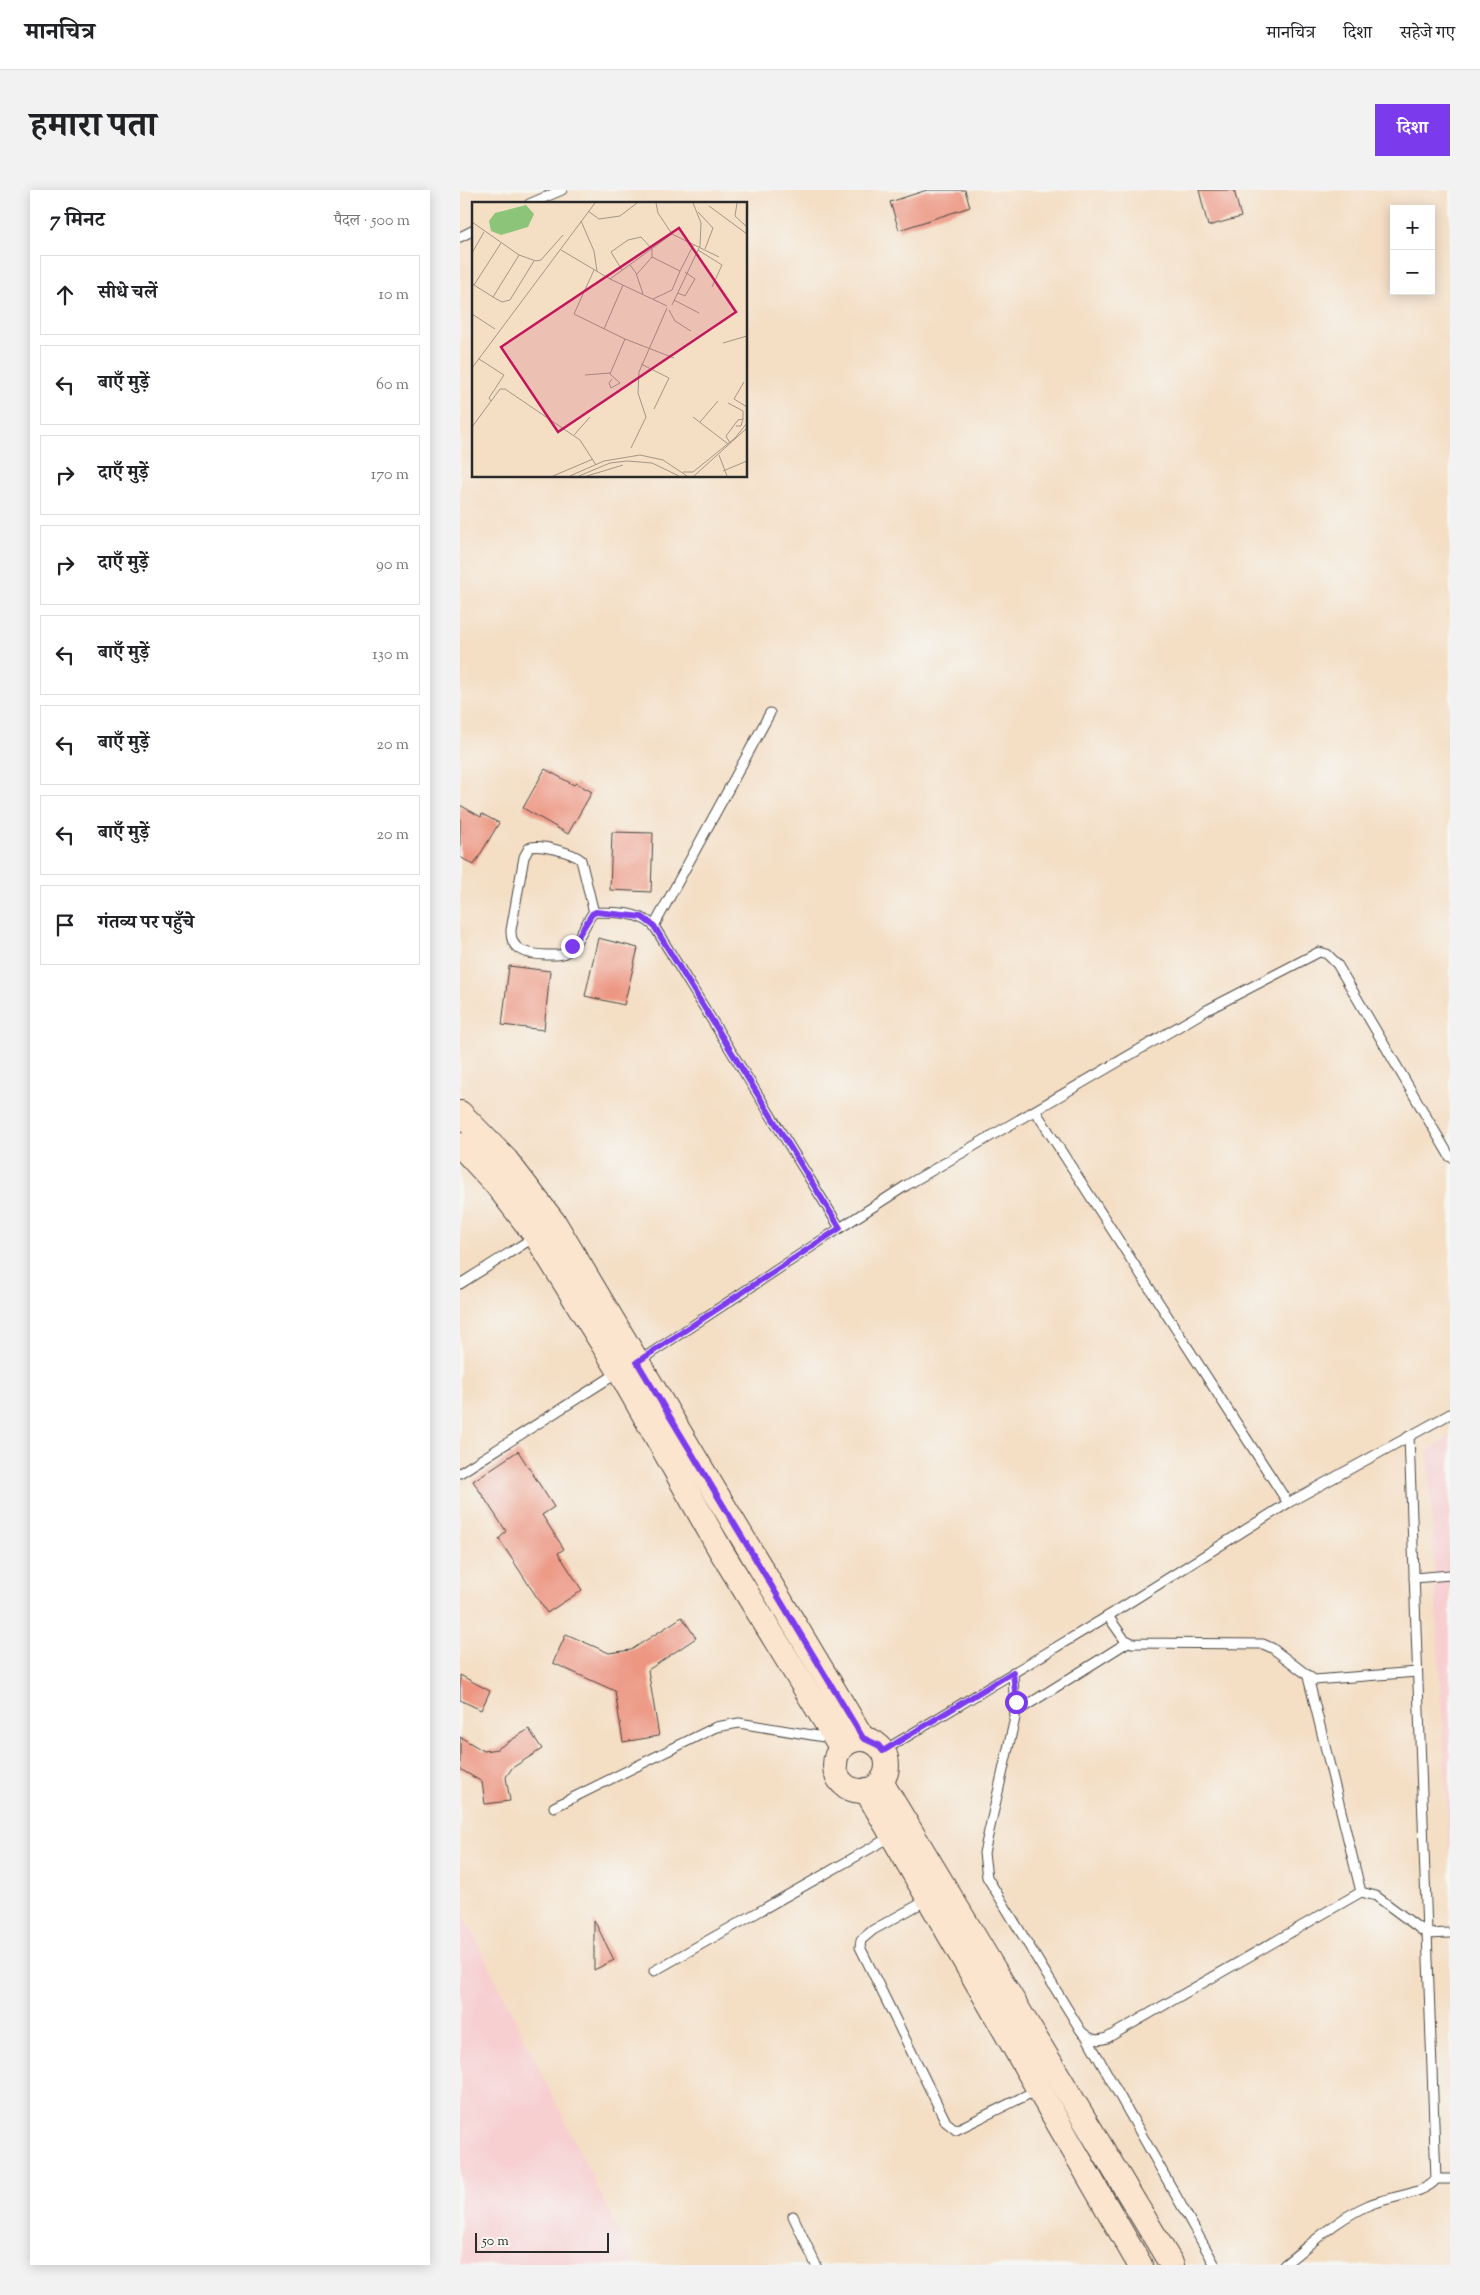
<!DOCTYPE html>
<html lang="hi">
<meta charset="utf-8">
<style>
:root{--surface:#fff;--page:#f2f2f2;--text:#202124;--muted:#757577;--line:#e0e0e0;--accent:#7c3aed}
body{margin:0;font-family:"Sorts Mill Goudy","Noto Serif Devanagari",serif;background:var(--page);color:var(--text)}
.controls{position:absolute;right:15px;top:15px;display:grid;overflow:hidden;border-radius:0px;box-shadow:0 2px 12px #0003}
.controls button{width:45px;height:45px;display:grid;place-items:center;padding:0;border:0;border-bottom:1px solid var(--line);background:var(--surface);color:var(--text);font:25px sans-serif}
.scale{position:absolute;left:15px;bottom:12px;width:134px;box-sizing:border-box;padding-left:5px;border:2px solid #2b2b2b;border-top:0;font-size:14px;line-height:18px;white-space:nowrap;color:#2b2b2b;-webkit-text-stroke:4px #f6f6f2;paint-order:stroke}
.stop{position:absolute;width:15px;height:15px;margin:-11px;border:4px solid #7c3aed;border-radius:50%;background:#fff}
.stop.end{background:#7c3aed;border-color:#fff;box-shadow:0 1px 5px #0008}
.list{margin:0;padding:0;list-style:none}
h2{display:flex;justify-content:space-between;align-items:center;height:65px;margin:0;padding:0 20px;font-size:21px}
h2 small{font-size:16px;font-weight:400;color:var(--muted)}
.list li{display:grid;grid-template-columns:32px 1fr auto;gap:15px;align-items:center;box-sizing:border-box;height:80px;margin:0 10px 10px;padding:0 10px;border:1px solid var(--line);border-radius:0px}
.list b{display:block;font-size:19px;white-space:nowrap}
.list em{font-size:16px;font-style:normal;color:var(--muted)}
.icon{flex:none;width:28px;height:28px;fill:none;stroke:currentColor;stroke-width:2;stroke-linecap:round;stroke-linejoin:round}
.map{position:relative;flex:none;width:990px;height:2075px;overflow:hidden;border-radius:0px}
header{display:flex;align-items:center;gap:30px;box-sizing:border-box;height:70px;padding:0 25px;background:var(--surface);border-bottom:1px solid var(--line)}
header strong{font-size:24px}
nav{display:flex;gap:28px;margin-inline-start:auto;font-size:18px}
.intro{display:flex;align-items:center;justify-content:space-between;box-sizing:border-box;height:120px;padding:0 30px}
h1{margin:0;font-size:35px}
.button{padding:12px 22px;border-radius:0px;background:var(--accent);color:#fff;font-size:18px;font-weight:700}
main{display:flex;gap:30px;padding:0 30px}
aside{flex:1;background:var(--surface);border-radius:0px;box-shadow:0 2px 12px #0003}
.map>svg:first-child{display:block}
.built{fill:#f7cfd1}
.building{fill:#ed9783}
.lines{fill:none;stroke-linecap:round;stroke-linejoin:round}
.service-casing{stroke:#494642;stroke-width:11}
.secondary-casing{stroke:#494642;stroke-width:26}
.service{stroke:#fff;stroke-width:9}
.secondary{stroke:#fbe5cf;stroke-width:24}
.route{stroke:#7c3aed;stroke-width:6}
.inset-road{fill:none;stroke:#a49687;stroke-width:1}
.view{fill:#c2185b;fill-opacity:0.15;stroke:#c2185b;stroke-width:2.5}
.inset-edge{fill:none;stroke:#2b2b2b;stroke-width:2.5}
</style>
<header>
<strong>मानचित्र</strong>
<nav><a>मानचित्र</a><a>दिशा</a><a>सहेजे गए</a></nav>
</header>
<div class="intro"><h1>हमारा पता</h1><a class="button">दिशा</a></div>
<main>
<aside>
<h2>7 मिनट<small>पैदल · 500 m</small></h2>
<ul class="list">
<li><svg class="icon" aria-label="ahead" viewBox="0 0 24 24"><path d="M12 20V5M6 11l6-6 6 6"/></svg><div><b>सीधे चलें</b></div><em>10 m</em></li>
<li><svg class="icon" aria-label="left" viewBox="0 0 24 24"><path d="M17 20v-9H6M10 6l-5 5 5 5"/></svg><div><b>बाएँ मुड़ें</b></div><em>60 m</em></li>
<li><svg class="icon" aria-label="right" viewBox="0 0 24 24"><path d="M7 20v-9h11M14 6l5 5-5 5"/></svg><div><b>दाएँ मुड़ें</b></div><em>170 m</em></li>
<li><svg class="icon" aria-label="right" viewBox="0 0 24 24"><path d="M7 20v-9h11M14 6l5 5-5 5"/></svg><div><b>दाएँ मुड़ें</b></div><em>90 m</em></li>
<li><svg class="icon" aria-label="left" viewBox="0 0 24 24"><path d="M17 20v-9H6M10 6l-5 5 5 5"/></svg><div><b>बाएँ मुड़ें</b></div><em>130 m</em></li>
<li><svg class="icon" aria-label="left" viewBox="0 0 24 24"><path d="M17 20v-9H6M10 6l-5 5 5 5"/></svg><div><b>बाएँ मुड़ें</b></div><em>20 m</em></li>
<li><svg class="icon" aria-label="left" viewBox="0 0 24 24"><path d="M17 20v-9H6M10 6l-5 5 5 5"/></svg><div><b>बाएँ मुड़ें</b></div><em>20 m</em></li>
<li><svg class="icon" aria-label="arrive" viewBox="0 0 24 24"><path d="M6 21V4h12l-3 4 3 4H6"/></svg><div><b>गंतव्य पर पहुँचे</b></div></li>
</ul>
</aside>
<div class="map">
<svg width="990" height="2075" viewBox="0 0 990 2075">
<rect width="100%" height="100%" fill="#f6f6f2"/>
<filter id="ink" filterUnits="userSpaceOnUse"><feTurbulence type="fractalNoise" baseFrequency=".02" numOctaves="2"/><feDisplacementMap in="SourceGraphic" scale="10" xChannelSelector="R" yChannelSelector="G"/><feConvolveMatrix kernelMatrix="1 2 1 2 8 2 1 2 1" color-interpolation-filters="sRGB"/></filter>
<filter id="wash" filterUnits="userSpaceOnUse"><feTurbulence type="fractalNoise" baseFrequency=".0096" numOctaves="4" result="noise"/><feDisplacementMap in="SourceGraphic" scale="20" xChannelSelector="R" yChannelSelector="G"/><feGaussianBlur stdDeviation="1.12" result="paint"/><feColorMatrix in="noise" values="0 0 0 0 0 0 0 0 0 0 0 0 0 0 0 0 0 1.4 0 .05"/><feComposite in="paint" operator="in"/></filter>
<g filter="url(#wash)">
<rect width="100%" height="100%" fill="#f4dec4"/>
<g class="built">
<polygon points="990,1246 990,1673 968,1261"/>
<polygon points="0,1717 175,2075 0,2075"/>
</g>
<g id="blocks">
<g class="building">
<polygon points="467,0 505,0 510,17 439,40 430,12"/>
<polygon points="739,0 774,0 781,27 748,36"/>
<polygon points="85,579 114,595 116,593 132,602 108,644 63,618"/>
<polygon points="0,615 21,627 22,624 39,633 14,675 0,667"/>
<polygon points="152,642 193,643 191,702 150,700"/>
<polygon points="138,748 178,758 164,815 125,806"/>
<polygon points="49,776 90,781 84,840 42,835"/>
<polygon points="58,1261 94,1317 82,1325 104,1359 98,1363 122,1400 87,1423 39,1349 46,1341 13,1291"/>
<polygon points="222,1427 236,1448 188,1480 199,1546 163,1552 155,1501 93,1473 106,1444 149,1463 171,1460"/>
<polygon points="0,1485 30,1501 21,1520 0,1510"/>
<polygon points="69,1539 82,1559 52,1578 46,1587 50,1611 25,1614 22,1592 0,1579 0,1547 24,1561 37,1559"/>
<polygon points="134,1730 154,1770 134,1780"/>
</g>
</g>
</g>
<g filter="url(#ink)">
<use href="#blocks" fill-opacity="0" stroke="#494642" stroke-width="1"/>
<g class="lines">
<defs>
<g id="service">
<polyline points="69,14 102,0"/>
<polyline points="0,47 14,40"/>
<path d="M 134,723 L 121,670 C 114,663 78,653 69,658 L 64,667 L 51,740 C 50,762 68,764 86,765 C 93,765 99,766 105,763 C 117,755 124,736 132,724 L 136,722 C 155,722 180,722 194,736 L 380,1038 L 179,1171"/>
<polyline points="194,736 310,523"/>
<polyline points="576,922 828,1313"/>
<polyline points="380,1038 447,995 747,820 859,762 867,764 877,774 990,967"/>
<polyline points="0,1094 76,1046"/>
<polyline points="0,1283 159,1182"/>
<polyline points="954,1388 990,1385"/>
<polyline points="648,1426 664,1449 672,1453 803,1454 812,1458 854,1490 957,1482"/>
<path d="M 553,1482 L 555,1528 L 524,1663 L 527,1687 L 621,1841 C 630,1849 636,1852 647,1848 L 901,1702 L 916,1706 L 967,1744 L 990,1743"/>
<polyline points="848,1487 901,1702"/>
<polyline points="556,1522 668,1452"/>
<polyline points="423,1561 648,1426 828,1313 990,1224"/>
<polyline points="94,1617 256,1537 279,1533 370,1548"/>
<polyline points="469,1709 413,1740 401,1750 400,1757 486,1932 496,1940 577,1900"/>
<polyline points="194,1781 432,1646"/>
<polyline points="626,1846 755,2075"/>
<polyline points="976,1989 990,1989"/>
<polyline points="333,2026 356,2075"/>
<path d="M 824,2075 C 851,2054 878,2028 909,2015 C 926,2007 967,2004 976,1989 L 949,1246"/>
</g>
<g id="secondary">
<polyline points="0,923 46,970 95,1034 403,1549"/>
<polyline points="0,955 36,994 76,1046 160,1182 261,1361 381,1557"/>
<circle cx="401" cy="1575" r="26"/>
<polyline points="421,1592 712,2075"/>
<polyline points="406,1600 680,2075"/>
</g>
</defs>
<use href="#service" class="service-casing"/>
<use href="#secondary" class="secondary-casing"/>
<use href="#service" class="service"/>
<use href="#secondary" class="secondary"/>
</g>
</g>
<g class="lines" filter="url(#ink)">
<polyline class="route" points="112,756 132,724 136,722 182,727 194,736 380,1038 177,1172 403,1548 418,1555 423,1561 553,1482 556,1512"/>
</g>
<g transform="translate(12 12)">
<rect width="275" height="275" fill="#f4dec4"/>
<path d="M 54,3 L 62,12 L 56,25 L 29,33 L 19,29 L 17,19 L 23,11 Z" fill="#8cc579"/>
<path class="inset-road" d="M 184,1 L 186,11 L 200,32M 265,1 L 263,14 L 275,25M 237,4 L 275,32M 116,9 L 127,17 L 148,14 L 165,1M 226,10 L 241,26 L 233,47M 109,19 L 122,49 L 125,69M 0,20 L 47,53 L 64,59 L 69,58 L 91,33M 89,48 L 138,77 L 195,104M 226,48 L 250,63 L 240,85M 0,51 L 12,30M 47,53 L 21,95 L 30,100 L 38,98 L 62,59M 158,63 L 164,71 L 171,92M 122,68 L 102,112 L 153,137M 150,68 L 139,50 L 156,38 L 169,35 L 180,47 L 180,55 L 208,69 L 200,88 L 181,97M 208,69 L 222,42M 165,72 L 180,55M 138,77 L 200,32 L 247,55M 0,82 L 2,83 L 29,41M 2,83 L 21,95M 206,91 L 213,94 L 223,77 L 213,70M 202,98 L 227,111M 200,103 L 228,44 L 229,21 L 221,1M 197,108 L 203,119 L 219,129M 0,112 L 23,127M 132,127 L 151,83M 251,141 L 275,134M 7,157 L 32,173 L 17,196 L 19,199M 169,162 L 197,176 L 182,207M 0,166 L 123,1M 113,173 L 138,171M 140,177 L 137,181 L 139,186 L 148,181 L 138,172 L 153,137 L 202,156M 272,180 L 262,197 L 275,205M 256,201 L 271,209 L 271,217M 221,215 L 256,242M 228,220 L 246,199M 0,225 L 28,187 L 33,187 L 108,238 L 124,263M 102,233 L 118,215M 258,241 L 254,234 L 266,218 L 271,217 L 269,224 L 264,224M 159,246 L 174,215 L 166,191 L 167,170 L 195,106M 247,253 L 255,274M 251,269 L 275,259M 211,270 L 221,270 L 263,236 L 275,221M 81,274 L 121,257M 98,274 L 132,259 L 168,253 L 191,258 L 215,274M 107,274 L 138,261 L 155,259 L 180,261 L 207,274M 115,274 L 151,263M 222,274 L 275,226"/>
<path class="view" d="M 207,26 L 264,110 L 86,230 L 29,145 Z"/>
<rect width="275" height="275" class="inset-edge"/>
</g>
</svg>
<div class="controls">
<button>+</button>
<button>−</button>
</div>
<div class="scale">50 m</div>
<div class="stop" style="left:556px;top:1512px"></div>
<div class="stop end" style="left:112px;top:756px"></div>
</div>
</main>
